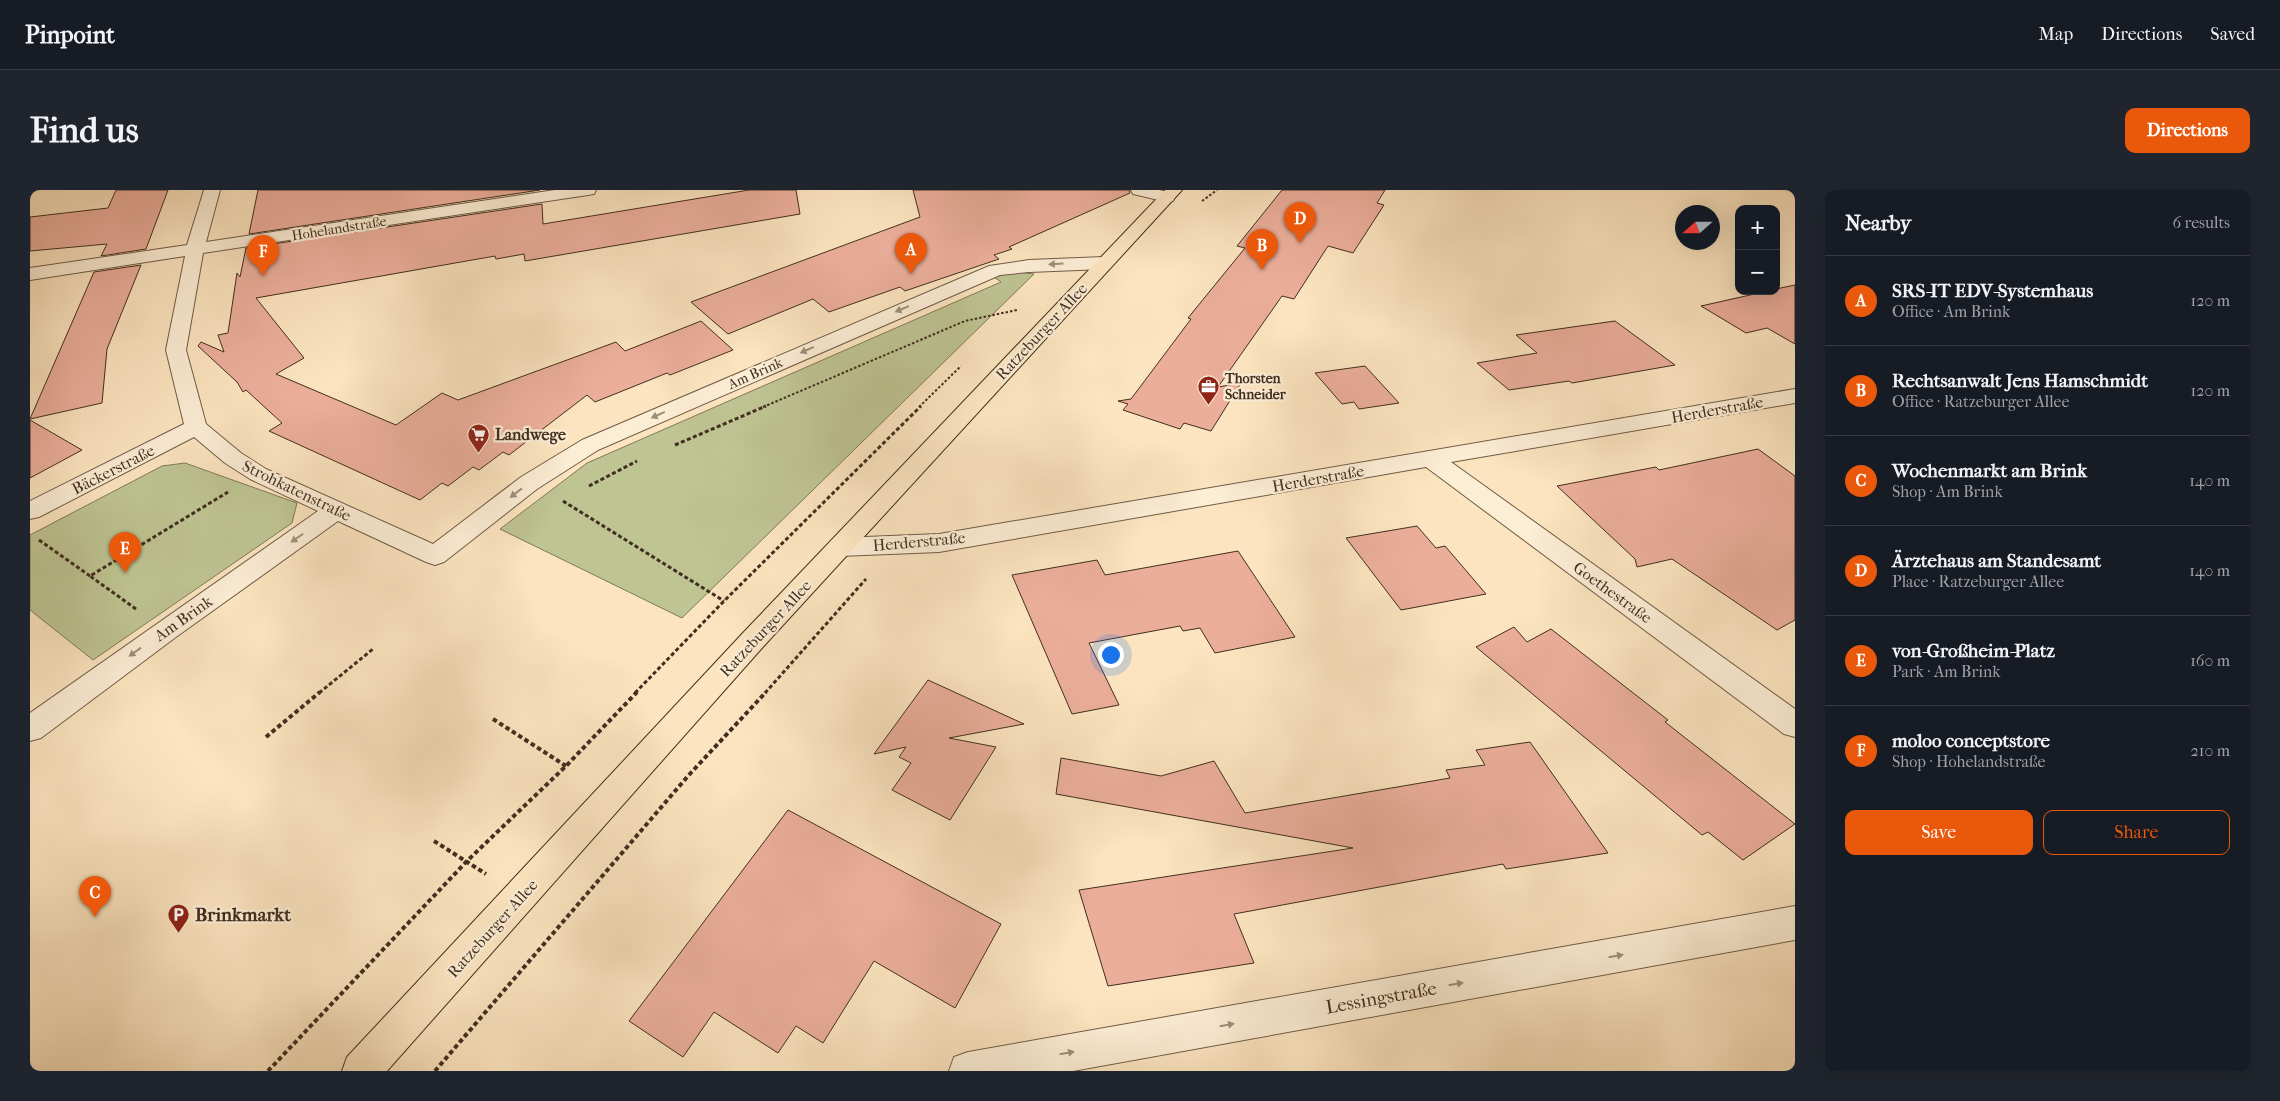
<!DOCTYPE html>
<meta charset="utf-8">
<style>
:root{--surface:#171b24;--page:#20242c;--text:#f1f3f6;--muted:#9ea1a6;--line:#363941;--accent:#ea580c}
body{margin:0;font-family:"IM FELL French Canon",serif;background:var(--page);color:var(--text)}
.controls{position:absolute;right:15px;top:15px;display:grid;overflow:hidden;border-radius:10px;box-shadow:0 5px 20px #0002}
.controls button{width:45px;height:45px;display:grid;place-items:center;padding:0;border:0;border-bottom:1px solid var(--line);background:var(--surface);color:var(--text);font:25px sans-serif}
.compass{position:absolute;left:1645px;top:15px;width:45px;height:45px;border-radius:50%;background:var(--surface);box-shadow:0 5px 20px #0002;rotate:249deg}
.you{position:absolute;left:1080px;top:464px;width:18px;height:18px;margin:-12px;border:4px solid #fff;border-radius:50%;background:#1a73e8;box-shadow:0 0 0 8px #1a73e833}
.badge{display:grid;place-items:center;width:32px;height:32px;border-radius:50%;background:var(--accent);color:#fff;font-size:16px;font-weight:700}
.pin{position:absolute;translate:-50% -41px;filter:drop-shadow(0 1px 2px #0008)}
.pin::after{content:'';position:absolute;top:26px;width:18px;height:15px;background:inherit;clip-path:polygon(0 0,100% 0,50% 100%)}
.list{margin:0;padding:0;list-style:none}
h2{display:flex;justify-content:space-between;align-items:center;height:65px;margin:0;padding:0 20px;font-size:21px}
h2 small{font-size:16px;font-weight:400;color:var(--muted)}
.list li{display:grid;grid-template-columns:32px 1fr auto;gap:15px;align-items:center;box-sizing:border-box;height:90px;padding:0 20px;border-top:1px solid var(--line)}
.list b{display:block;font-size:19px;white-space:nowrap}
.list p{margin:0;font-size:16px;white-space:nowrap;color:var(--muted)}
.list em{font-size:16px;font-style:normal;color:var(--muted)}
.actions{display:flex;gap:10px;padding:15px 20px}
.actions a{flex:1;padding:11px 0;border:1px solid var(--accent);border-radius:10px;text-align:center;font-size:18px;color:var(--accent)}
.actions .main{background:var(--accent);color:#fff}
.map{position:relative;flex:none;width:1765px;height:881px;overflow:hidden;border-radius:10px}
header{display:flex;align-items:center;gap:30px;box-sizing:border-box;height:70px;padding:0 25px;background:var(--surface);border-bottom:1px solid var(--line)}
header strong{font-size:24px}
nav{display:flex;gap:28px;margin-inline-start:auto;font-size:18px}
.intro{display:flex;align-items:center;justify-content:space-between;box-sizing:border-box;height:120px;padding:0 30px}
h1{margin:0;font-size:35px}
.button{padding:12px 22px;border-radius:10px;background:var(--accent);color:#fff;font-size:18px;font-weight:700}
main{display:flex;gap:30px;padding:0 30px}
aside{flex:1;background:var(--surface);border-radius:10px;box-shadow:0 5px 20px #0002}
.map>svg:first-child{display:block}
.green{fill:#bec492;stroke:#807958}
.building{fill:#ebae9b;stroke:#422e1f}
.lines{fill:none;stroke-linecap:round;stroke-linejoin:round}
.minor-casing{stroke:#705c47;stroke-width:2}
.major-casing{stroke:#422e1f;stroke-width:2}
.path-far2{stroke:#422e1f;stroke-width:2;stroke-dasharray:2.5 2;stroke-linecap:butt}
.path-far1{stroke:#422e1f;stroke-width:3;stroke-dasharray:4 2.5;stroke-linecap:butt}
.path{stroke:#422e1f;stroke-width:4;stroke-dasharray:4.5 3;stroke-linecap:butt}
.minor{fill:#fcedd5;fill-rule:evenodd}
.major{fill:#fbe4bf;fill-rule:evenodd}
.oneway{fill:#9f8e7a}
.labels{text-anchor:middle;stroke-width:4.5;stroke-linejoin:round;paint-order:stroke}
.far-street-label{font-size:14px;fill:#422e1f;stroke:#fcedd5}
.far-poi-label{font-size:14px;font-weight:bold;fill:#422e1f;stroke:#fcedd5;text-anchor:start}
.street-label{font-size:16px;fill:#422e1f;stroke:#fcedd5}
.poi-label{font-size:16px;font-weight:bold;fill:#422e1f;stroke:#fcedd5;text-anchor:start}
.near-poi-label{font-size:19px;font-weight:bold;fill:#422e1f;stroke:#fcedd5;text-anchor:start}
.near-street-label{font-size:19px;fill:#422e1f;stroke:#fcedd5}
</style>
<header>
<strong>Pinpoint</strong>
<nav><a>Map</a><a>Directions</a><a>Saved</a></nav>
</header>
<div class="intro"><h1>Find us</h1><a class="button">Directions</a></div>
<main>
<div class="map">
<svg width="1765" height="881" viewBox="0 0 1765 881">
<rect width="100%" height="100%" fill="#fbe4bf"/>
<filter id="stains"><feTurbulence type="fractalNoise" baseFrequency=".004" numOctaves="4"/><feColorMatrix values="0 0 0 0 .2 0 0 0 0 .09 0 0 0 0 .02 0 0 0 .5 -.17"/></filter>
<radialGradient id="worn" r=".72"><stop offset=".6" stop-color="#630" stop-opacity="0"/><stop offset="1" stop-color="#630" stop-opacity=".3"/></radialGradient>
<g class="green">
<polygon points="987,82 1004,84 652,428 470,339 557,273 971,92 964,87"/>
<polygon points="155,273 267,313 262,333 63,470 0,420 0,345 132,276"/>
</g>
<g class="building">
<polygon points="86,0 138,0 116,59 71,66 77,54 0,61 0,27 78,18"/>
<polygon points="228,0 510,0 219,44"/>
<polygon points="719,0 766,0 770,24 495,71 494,64 466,69 465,66 226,108 274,168 246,184 366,235 412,203 428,210 586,152 595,161 671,131 703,160 640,185 637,183 565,212 557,205 479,265 473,262 449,280 443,277 418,296 412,293 390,310 239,241 252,233 216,200 213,202 207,192 168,156 171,152 194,162 188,145 198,143 207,83 210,87 216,58 512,14 513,34"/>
<polygon points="883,0 1099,0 1100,3 979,57 982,59 964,65 969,69 875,101 870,97 799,122 783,109 698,144 661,112 890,27"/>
<polygon points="1252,0 1355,0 1347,13 1354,15 1323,63 1298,56 1264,109 1252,106 1188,197 1211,193 1181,241 1154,233 1150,239 1093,220 1098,214 1088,211 1101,209 1161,129 1158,128 1215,58 1207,56"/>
<polygon points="111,75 77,159 72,213 0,229 64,82"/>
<polygon points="1765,95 1765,154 1737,138 1716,143 1671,116 1738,101 1746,101 1746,99"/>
<polygon points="1585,131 1645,175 1542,193 1539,191 1479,200 1447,173 1507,163 1486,145"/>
<polygon points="1335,176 1369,213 1329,219 1324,212 1312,214 1285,183"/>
<polygon points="0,230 52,260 0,288"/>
<polygon points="1728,259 1765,286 1765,430 1747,440 1642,369 1607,377 1605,369 1527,296 1626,277 1629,280"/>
<polygon points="1387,336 1406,358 1415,356 1456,404 1371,420 1316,348"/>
<polygon points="1208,361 1265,447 1185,463 1170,438 1153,441 1150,436 1059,453 1089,515 1042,524 982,385 1067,370 1075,385"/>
<polygon points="1484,437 1497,452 1521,439 1638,530 1635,532 1765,634 1713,670 1678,642 1672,645 1446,457"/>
<polygon points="898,490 994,534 919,548 966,557 920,630 862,600 881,573 869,567 876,557 844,564"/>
<polygon points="1500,552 1578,663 1476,679 1473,674 1204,724 1224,773 1078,796 1049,700 1323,658 1026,604 1031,568 1131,586 1184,571 1215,623 1420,588 1416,580 1455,575 1446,560"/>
<polygon points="758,620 971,734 925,818 844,771 793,853 766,836 748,863 684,822 653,867 599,831"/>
</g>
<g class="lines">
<defs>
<g id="minor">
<polygon points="174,0 190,0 176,52 525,0 566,0 564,4 558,5 173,63 156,160 176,234 211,263 236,279 403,354 491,287 552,250 959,76 999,70 1074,67 1081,69 1083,73 1081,77 1074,79 999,82 970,85 568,260 507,299 414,372 405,375 396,372 308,331 146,447 11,548 0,551 0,523 288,321 220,289 195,273 164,247 9,327 0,329 0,311 154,234 136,160 155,66 0,90 0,78 157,55"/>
<polygon points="1101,0 1129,0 1143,3 1145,7 1143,11 1137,12 1103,4"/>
<polygon points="1765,199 1765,213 1421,272 1765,519 1765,547 1754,544 1396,277 909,362 810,366 801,363 797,357 801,351 810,348 909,344"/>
<polygon points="1765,716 1765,750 1043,881 919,881 924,867 938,862"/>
</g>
<polygon id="major" points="1135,0 1152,0 732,458 357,881 312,881 317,867 712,444"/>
</defs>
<use href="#minor" class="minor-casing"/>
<use href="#major" class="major-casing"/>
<g class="path-far2">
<polyline points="1172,11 1187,0"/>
<polyline points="733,217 935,131 987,120"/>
<polyline points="889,217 931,176"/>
</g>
<g class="path-far1">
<polyline points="645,255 736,216"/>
<polyline points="559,296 607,271"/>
<polyline points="533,311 694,411"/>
<polyline points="9,350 60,386"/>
<polyline points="106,419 60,386 198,302"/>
<polyline points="289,503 343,459"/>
<polyline points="605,503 694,411 891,216"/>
<polyline points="735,503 836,389"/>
</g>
<g class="path">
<polyline points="463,529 536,576"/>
<polyline points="236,547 290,502"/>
<polyline points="404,651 456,684"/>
<polyline points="238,881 437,671 536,576 607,502"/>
<polyline points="405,881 658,586 736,502"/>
</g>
<use href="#minor" class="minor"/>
<use href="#major" class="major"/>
</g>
<defs><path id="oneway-solid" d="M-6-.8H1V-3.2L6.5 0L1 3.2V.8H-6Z" transform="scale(1.25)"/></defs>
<g class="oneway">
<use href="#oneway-solid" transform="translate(1026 74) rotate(177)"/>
<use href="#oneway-solid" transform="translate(872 119) rotate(157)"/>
<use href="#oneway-solid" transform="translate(777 160) rotate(156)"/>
<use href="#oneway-solid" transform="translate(628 225) rotate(156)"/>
<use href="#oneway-solid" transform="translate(486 303) rotate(142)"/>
<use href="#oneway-solid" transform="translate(267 348) rotate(145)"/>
<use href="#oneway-solid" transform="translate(105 462) rotate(144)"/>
<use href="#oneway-solid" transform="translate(1586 766) rotate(-10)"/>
<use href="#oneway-solid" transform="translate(1426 794) rotate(-10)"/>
<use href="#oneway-solid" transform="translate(1197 835) rotate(-10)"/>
<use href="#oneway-solid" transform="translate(1037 863) rotate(-10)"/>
</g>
<defs>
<symbol id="office-pin" viewBox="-11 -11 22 30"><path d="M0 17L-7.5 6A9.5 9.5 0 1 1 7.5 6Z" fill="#8f2418" stroke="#fcedd5"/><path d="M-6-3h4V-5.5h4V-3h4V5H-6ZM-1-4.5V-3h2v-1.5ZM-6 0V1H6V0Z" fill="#fff"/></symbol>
<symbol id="supermarket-pin" viewBox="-11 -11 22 30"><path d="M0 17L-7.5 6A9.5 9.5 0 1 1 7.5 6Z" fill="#8f2418" stroke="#fcedd5"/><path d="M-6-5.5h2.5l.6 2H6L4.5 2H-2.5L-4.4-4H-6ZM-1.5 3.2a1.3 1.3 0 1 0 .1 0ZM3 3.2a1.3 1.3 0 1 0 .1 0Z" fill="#fff"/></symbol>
<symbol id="parking-pin" viewBox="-11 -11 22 30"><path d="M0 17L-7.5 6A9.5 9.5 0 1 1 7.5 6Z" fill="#8f2418" stroke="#fcedd5"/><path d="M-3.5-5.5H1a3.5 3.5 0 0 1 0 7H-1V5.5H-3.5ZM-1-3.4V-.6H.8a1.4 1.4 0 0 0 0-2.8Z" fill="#fff"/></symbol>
</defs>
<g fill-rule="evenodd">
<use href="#office-pin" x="1166" y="184" width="25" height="34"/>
<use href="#supermarket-pin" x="436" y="232" width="25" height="34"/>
<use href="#parking-pin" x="136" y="712" width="25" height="34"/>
</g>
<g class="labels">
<g class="far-street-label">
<text transform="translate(309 38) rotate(-9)" y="5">Hohelandstraße</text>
<text transform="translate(725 183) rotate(-24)" y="5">Am Brink</text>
</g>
<g class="far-poi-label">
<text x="1195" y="193">Thorsten<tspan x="1195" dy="16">Schneider</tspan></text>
</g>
<g class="street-label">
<text transform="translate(1011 141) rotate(-47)" y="6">Ratzeburger Allee</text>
<text transform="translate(1687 219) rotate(-10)" y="6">Herderstraße</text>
<text transform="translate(83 279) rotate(-27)" y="6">Bäckerstraße</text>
<text transform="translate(1288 288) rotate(-10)" y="6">Herderstraße</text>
<text transform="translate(267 300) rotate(26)" y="6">Strohkatenstraße</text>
<text transform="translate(889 351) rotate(-5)" y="6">Herderstraße</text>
<text transform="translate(1583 402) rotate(36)" y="6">Goethestraße</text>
<text transform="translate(153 428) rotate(-35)" y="6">Am Brink</text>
<text transform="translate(735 438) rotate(-47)" y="6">Ratzeburger Allee</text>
<text transform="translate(462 738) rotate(-48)" y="6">Ratzeburger Allee</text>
</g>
<g class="poi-label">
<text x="465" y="250">Landwege</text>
</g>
<g class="near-poi-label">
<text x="165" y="731">Brinkmarkt</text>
</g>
<g class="near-street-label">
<text transform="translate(1351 807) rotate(-10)" y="7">Lessingstraße</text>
</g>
</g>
<rect width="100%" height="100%" filter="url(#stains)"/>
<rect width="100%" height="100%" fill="url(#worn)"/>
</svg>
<div class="controls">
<button>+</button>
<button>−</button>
</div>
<svg class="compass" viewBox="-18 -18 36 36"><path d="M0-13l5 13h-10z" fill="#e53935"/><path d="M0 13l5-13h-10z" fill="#9ea1a6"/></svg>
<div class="you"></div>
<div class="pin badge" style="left:881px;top:84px">A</div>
<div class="pin badge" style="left:1232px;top:80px">B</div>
<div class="pin badge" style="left:65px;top:727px">C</div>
<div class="pin badge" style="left:1270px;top:53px">D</div>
<div class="pin badge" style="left:95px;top:383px">E</div>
<div class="pin badge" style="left:233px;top:86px">F</div>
</div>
<aside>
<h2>Nearby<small>6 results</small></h2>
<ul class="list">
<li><span class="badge">A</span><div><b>SRS-IT EDV-Systemhaus</b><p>Office · Am Brink</p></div><em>120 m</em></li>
<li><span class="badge">B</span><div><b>Rechtsanwalt Jens Hamschmidt</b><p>Office · Ratzeburger Allee</p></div><em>120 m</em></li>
<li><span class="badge">C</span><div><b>Wochenmarkt am Brink</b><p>Shop · Am Brink</p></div><em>140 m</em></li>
<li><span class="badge">D</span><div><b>Ärztehaus am Standesamt</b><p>Place · Ratzeburger Allee</p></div><em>140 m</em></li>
<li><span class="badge">E</span><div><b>von-Großheim-Platz</b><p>Park · Am Brink</p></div><em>160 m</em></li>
<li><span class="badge">F</span><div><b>moloo conceptstore</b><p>Shop · Hohelandstraße</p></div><em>210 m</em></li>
</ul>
<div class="actions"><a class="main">Save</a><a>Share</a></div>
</aside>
</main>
